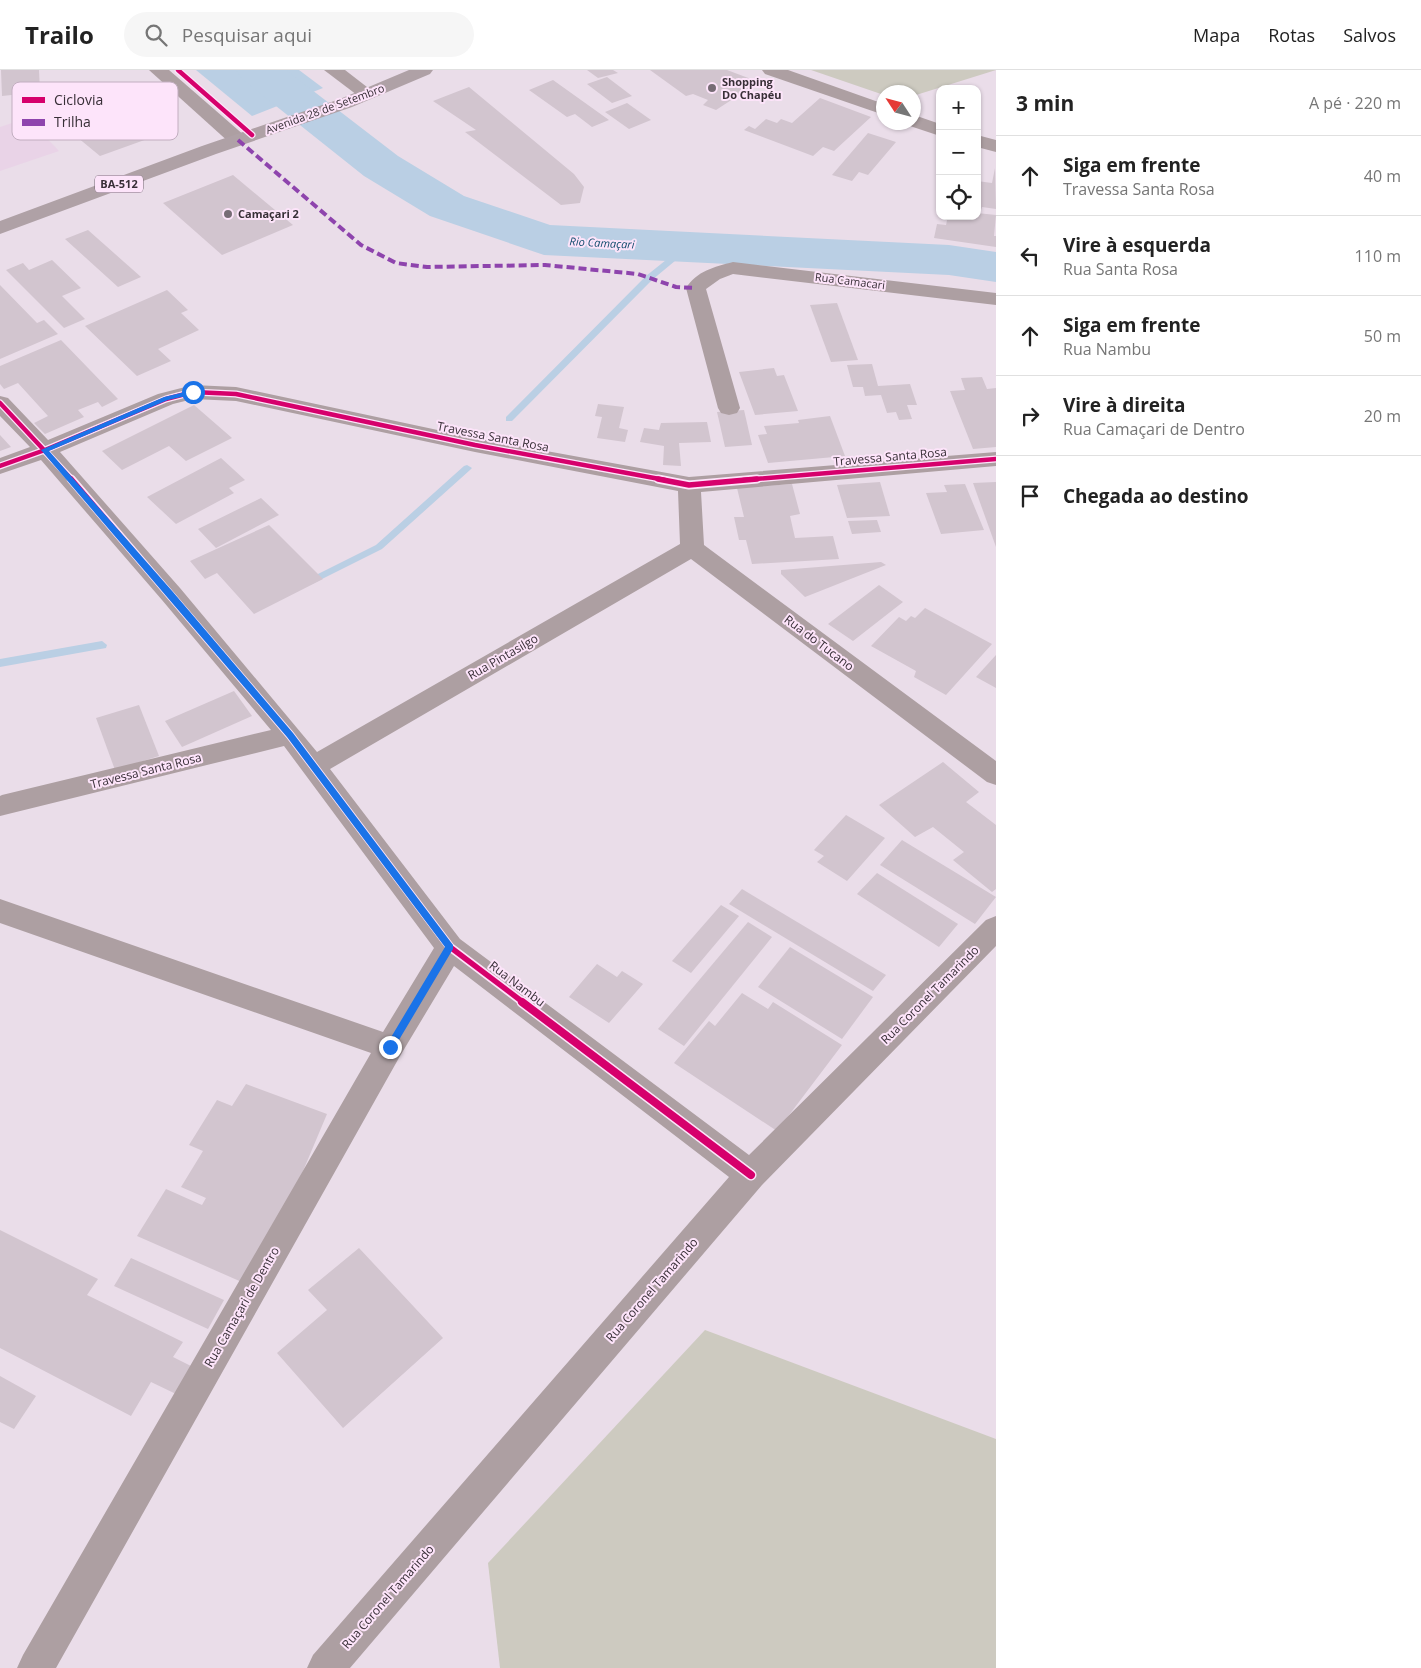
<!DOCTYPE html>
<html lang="pt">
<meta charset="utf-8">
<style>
:root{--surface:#fff;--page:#f6f6f6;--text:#222;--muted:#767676;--line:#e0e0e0}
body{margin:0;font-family:"Open Sans",sans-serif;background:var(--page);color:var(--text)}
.controls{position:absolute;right:15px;top:15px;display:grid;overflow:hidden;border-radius:10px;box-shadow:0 1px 4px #0004}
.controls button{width:45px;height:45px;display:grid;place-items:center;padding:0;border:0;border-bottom:1px solid var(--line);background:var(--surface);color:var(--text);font:25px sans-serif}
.compass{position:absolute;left:876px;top:15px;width:45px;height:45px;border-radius:50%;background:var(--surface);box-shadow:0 1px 4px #0004;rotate:306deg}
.stop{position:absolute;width:15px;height:15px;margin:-11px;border:4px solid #1a73e8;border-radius:50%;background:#fff}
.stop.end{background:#1a73e8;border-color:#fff;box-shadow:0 1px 5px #0008}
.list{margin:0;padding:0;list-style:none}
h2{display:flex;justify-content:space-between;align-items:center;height:65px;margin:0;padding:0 20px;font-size:21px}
h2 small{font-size:16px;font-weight:400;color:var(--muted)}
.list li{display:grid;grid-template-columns:32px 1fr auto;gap:15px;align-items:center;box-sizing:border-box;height:80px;padding:0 20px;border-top:1px solid var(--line)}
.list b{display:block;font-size:19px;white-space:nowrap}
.list p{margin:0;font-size:16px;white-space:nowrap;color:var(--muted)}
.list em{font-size:16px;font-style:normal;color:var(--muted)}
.icon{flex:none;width:28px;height:28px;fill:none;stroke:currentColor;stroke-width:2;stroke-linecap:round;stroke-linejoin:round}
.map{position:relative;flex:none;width:996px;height:1598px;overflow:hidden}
header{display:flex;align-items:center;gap:30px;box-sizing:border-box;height:70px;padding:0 25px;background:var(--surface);border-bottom:1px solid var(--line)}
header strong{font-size:24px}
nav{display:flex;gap:28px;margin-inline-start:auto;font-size:18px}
.search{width:350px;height:45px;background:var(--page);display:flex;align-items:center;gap:12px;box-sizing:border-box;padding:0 18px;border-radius:28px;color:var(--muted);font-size:19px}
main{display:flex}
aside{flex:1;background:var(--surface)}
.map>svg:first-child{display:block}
.built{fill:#e9d3e7}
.green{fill:#cdcac0}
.water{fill:#bacfe4}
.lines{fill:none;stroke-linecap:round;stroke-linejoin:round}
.stream{fill:#bacfe4;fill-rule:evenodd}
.river{fill:#bacfe4;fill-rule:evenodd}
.building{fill:#d2c5cf}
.minor{fill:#ad9fa2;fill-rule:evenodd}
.major{fill:#afa1a6;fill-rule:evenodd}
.quiet{stroke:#8e44ad;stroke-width:4;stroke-dasharray:8 4;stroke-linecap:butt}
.cycleway-far2-casing{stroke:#fde4fa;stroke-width:7}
.cycleway-far1-casing{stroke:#fde4fa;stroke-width:9}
.cycleway-casing{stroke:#fde4fa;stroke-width:11}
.cycleway-far2{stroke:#d6006c;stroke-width:4.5}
.cycleway-far1{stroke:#d6006c;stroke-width:5.5}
.cycleway{stroke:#d6006c;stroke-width:8}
.route{fill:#1a73e8}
.poi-dot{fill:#766c75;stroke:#fde4fa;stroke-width:2}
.labels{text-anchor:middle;stroke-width:4;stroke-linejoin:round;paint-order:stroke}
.far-poi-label{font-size:11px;font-weight:bold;fill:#382f37;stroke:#fde4fa;text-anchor:start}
.far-street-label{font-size:11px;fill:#382f37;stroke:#fde4fa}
.shield{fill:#fde4fa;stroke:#736572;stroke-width:1}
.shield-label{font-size:11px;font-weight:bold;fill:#382f37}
.far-water-label{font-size:11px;font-style:italic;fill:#0f4b6c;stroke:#fde4fa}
.street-label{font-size:12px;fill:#382f37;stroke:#fde4fa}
.key{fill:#fde4fa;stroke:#c2aec0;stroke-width:1}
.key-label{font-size:14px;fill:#382f37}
</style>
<header>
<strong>Trailo</strong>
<div class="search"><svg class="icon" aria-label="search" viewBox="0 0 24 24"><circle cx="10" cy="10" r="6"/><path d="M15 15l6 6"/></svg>Pesquisar aqui</div>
<nav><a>Mapa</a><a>Rotas</a><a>Salvos</a></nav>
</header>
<main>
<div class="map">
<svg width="996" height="1598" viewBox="0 0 996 1598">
<rect width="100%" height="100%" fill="#eadde9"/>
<polygon class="built" points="27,48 59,81 0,101 0,57"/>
<g class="green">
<polygon points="811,0 996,0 916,25 914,25 914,22 881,24"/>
<polygon points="705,1260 996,1369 996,1598 500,1598 488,1493"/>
</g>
<polygon class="water" points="196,0 299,0 323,18 252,46"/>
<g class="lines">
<g class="stream">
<polygon points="686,174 693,176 652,210 512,351 506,351 506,347 646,206"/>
<polygon points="467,395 472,398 470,400 382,479 310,515 304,515 302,513 304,511 376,475 464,396"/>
<polygon points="102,571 107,575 106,578 0,597 0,589"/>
</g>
<polygon class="river" points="236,0 286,0 398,86 464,126 550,155 949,175 996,182 996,212 949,205 544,185 430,146 364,106 242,9"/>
</g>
<g class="building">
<polygon points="1,0 39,0 40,22 2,26"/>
<polygon points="587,0 613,0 618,3 598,8"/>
<polygon points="650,0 727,0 759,12 716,40 703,35 708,30 693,24 686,26"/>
<polygon points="607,7 632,26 612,33 587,14"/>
<polygon points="553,10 609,50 592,57 575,44 567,47 529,20"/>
<polygon points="469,17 574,104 584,117 580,133 561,135 465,62 476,60 433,31"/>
<polygon points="87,22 99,29 118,22 164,63 100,86 43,39 55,34 67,39 82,31 77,27"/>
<polygon points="820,28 871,47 834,81 823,77 813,86 744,60 749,56 755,59 766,49 777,53 781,49 792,53"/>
<polygon points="627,33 651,50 629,59 605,42"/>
<polygon points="868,63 896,72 868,105 859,102 852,111 832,105"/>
<polygon points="995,98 996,139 982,137 981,140 977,139 977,111 992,113"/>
<polygon points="233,105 293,155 222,185 163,133"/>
<polygon points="977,143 996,145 994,166 996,166 996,177 934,168 937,154 946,155 948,146 977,146"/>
<polygon points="88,160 141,207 118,217 65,169"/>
<polygon points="52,190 81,218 62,226 85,249 64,258 6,200 23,193 29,200"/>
<polygon points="0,215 37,253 44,250 58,264 0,289"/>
<polygon points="167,220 188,240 181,243 199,260 158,279 171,291 137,306 85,256"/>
<polygon points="837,233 858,290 831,292 810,235"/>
<polygon points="61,270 118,329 102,337 98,332 78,340 84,347 45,364 34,353 48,346 18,313 4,319 0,314 0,296"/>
<polygon points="872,294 878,316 910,314 917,335 907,335 912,349 899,350 896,342 887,343 881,325 865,326 863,317 853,317 847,295"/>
<polygon points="774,298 777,306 784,305 798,341 755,345 739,302"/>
<polygon points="982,307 987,319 996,318 996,377 973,379 950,321 965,320 961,308"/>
<polygon points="598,334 624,337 619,358 628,360 625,372 597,368 602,347 595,346"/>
<polygon points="194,335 232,368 186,391 169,376 122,400 102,381"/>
<polygon points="744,340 752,375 725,377 717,342"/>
<polygon points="830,346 845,386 768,393 758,365 767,364 764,356 799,353 798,350"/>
<polygon points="707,352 711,372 679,373 681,396 663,395 664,376 640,372 644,358 659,360 661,353"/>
<polygon points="0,365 11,377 0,381"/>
<polygon points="221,388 245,410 229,418 234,423 176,454 147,427"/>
<polygon points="880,412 890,446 847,448 837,415"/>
<polygon points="996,412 996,477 973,413"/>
<polygon points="792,414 800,444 790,446 795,468 833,466 839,489 752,494 746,470 739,470 734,447 744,447 737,418"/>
<polygon points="965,414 984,460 941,464 926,423 947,422 944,415"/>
<polygon points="261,428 279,445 216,478 198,459"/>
<polygon points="877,450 881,462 852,464 848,451"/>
<polygon points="269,455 323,509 254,544 217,503 205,509 190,491"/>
<polygon points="881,492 886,495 805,527 781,504 781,500"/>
<polygon points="879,515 903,532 853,571 828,554"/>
<polygon points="925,538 992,574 946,625 914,607 916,601 871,576 899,547 906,551 911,546 915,548"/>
<polygon points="996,585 996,618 976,607"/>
<polygon points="234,621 252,646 182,677 165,651"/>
<polygon points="139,635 159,686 115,700 96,648"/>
<polygon points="943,692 979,722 966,732 996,755 996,819 992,822 953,790 964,782 933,757 915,767 879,735"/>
<polygon points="846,745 885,768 847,811 817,792 824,786 814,780"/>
<polygon points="902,770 996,827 975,854 880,795"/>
<polygon points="877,803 958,854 939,877 857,824"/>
<polygon points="742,819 886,905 873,921 729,834"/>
<polygon points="721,835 739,846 691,903 672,891"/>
<polygon points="748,852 772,867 684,976 658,959"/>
<polygon points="790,877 873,927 842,969 758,917"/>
<polygon points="597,894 617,907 622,901 643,914 609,953 569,927"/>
<polygon points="742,923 768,939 773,932 842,975 777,1061 674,993 709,951 715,956"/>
<polygon points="246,1014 327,1044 295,1120 244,1213 137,1166 166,1119 202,1135 206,1128 181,1117 203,1081 189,1075 217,1030 232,1036"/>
<polygon points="0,1160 98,1209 87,1225 183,1272 173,1287 193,1297 176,1324 151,1312 131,1346 0,1278"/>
<polygon points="359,1178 443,1268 343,1358 277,1283 327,1240 308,1220"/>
<polygon points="131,1188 224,1230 208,1259 114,1216"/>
<polygon points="0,1306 36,1326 14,1359 0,1352"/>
</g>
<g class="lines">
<g class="minor">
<polygon points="149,0 169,0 245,66 247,70 245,74 238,76 231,74"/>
<polygon points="324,0 345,0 376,24 373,28 367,29 361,28"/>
<polygon points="762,0 788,0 884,34 884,45 765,4"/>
<polygon points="914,45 940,54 940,66 907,55 906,52 914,52"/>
<polygon points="977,65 996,70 996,82 977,77"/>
<path d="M 733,192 L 996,223 L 996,235 L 733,204 L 720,209 L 706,219 L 740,338 L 737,343 L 729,345 L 721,343 L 718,338 L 686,218 C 697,201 714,197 733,192 Z"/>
<path d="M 193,315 L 236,317 L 475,368 L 689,407 L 996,382 L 996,396 L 701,422 L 704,475 L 996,691 L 996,715 L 987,712 L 691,489 L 330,699 L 460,869 L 749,1085 L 986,850 L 996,846 L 996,876 L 762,1115 L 350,1598 L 307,1598 L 313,1585 L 729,1107 L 454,896 L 400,986 L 56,1598 L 17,1598 L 23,1585 L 371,983 L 0,853 L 0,829 L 383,962 L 434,878 L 284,676 L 0,746 L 0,726 L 2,725 L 271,660 L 162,530 L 41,390 L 0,404 L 0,388 L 30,377 L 0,346 L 0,326 L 8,328 L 48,370 L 158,324 ZM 193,329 L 236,331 L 475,382 L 678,421 L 680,474 L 317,682 L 180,518 L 60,382 L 173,334 Z"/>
</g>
<polygon class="major" points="409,0 433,0 430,4 352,37 216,84 0,164 0,151 202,76 340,29"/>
<polyline class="quiet" points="238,70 361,175 396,193 427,197 545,195 638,204 676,217 696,218"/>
<defs>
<g id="cycleway-far2">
<polyline points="178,0 252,65"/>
<polyline points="0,333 72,410"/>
<polyline points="0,396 45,380 166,329 193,322 236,324 475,375 665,410"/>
<polyline points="743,410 996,389"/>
</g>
<g id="cycleway-far1">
<polyline points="71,409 290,665 450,877 524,933"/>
<polyline points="658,409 689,415 757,409"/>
</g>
<polyline id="cycleway" points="522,932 751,1105"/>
</defs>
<use href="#cycleway-far2" class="cycleway-far2-casing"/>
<use href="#cycleway-far1" class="cycleway-far1-casing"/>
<use href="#cycleway" class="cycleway-casing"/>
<use href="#cycleway-far2" class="cycleway-far2"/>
<use href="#cycleway-far1" class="cycleway-far1"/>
<use href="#cycleway" class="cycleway"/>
</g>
<polygon class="route" points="193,320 195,321 195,324 168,330 49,381 173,522 293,663 453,875 453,879 393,980 390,981 385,977 387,974 445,877 287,667 41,380 164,327"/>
<g class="poi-dot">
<circle cx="712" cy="18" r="5"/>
<circle cx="228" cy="144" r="5"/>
</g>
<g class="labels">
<g class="far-poi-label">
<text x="722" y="16">Shopping<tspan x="722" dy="13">Do Chapéu</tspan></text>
<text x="238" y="148">Camaçari 2</text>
</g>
<g class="far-street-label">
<text transform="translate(325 39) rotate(-20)" y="4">Avenida 28 de Setembro</text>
<text transform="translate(850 211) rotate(7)" y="4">Rua Camacari</text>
</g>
<rect class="shield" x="95" y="105.5" width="48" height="17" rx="4"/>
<g class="shield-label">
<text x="119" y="118">BA-512</text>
</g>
<g class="far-water-label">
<text transform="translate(602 173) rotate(3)" y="4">Rio Camaçari</text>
</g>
<g class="street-label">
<text transform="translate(493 367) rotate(11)" y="4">Travessa Santa Rosa</text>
<text transform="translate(890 387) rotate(-5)" y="4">Travessa Santa Rosa</text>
<text transform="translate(819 573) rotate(37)" y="4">Rua do Tucano</text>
<text transform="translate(503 587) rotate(-30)" y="4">Rua Pintasilgo</text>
<text transform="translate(146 701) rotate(-14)" y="4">Travessa Santa Rosa</text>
<text transform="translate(517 914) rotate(37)" y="4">Rua Nambu</text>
<text transform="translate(930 925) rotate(-45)" y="4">Rua Coronel Tamarindo</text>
<text transform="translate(652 1220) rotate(-49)" y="4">Rua Coronel Tamarindo</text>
<text transform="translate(242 1237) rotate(-60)" y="4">Rua Camaçari de Dentro</text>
<text transform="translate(388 1527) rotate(-49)" y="4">Rua Coronel Tamarindo</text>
</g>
</g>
<rect x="12" y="12" width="166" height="58" rx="8" class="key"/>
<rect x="22" y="27" width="23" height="6" fill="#d6006c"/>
<rect x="22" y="49" width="23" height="7" fill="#8e44ad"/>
<g class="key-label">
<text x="54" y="35">Ciclovia</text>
<text x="54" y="57">Trilha</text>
</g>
</svg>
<div class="controls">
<button>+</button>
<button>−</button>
<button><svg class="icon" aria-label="locate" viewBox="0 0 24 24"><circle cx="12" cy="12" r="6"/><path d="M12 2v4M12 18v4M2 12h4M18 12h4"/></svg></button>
</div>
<svg class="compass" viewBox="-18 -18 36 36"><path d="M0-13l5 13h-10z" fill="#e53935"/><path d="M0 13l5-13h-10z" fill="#767676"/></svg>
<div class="stop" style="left:193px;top:322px"></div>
<div class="stop end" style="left:390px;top:977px"></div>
</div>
<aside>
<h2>3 min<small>A pé · 220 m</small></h2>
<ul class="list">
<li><svg class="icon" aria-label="ahead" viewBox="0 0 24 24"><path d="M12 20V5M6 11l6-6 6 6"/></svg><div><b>Siga em frente</b><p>Travessa Santa Rosa</p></div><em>40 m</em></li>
<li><svg class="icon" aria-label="left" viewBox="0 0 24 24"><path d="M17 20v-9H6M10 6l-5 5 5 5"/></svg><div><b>Vire à esquerda</b><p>Rua Santa Rosa</p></div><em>110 m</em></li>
<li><svg class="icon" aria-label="ahead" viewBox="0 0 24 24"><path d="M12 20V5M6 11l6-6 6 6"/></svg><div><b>Siga em frente</b><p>Rua Nambu</p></div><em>50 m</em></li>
<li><svg class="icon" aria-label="right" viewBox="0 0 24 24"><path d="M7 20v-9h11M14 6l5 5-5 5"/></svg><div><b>Vire à direita</b><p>Rua Camaçari de Dentro</p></div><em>20 m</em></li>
<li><svg class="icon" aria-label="arrive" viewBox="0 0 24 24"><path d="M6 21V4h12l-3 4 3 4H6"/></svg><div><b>Chegada ao destino</b></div></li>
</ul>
</aside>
</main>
